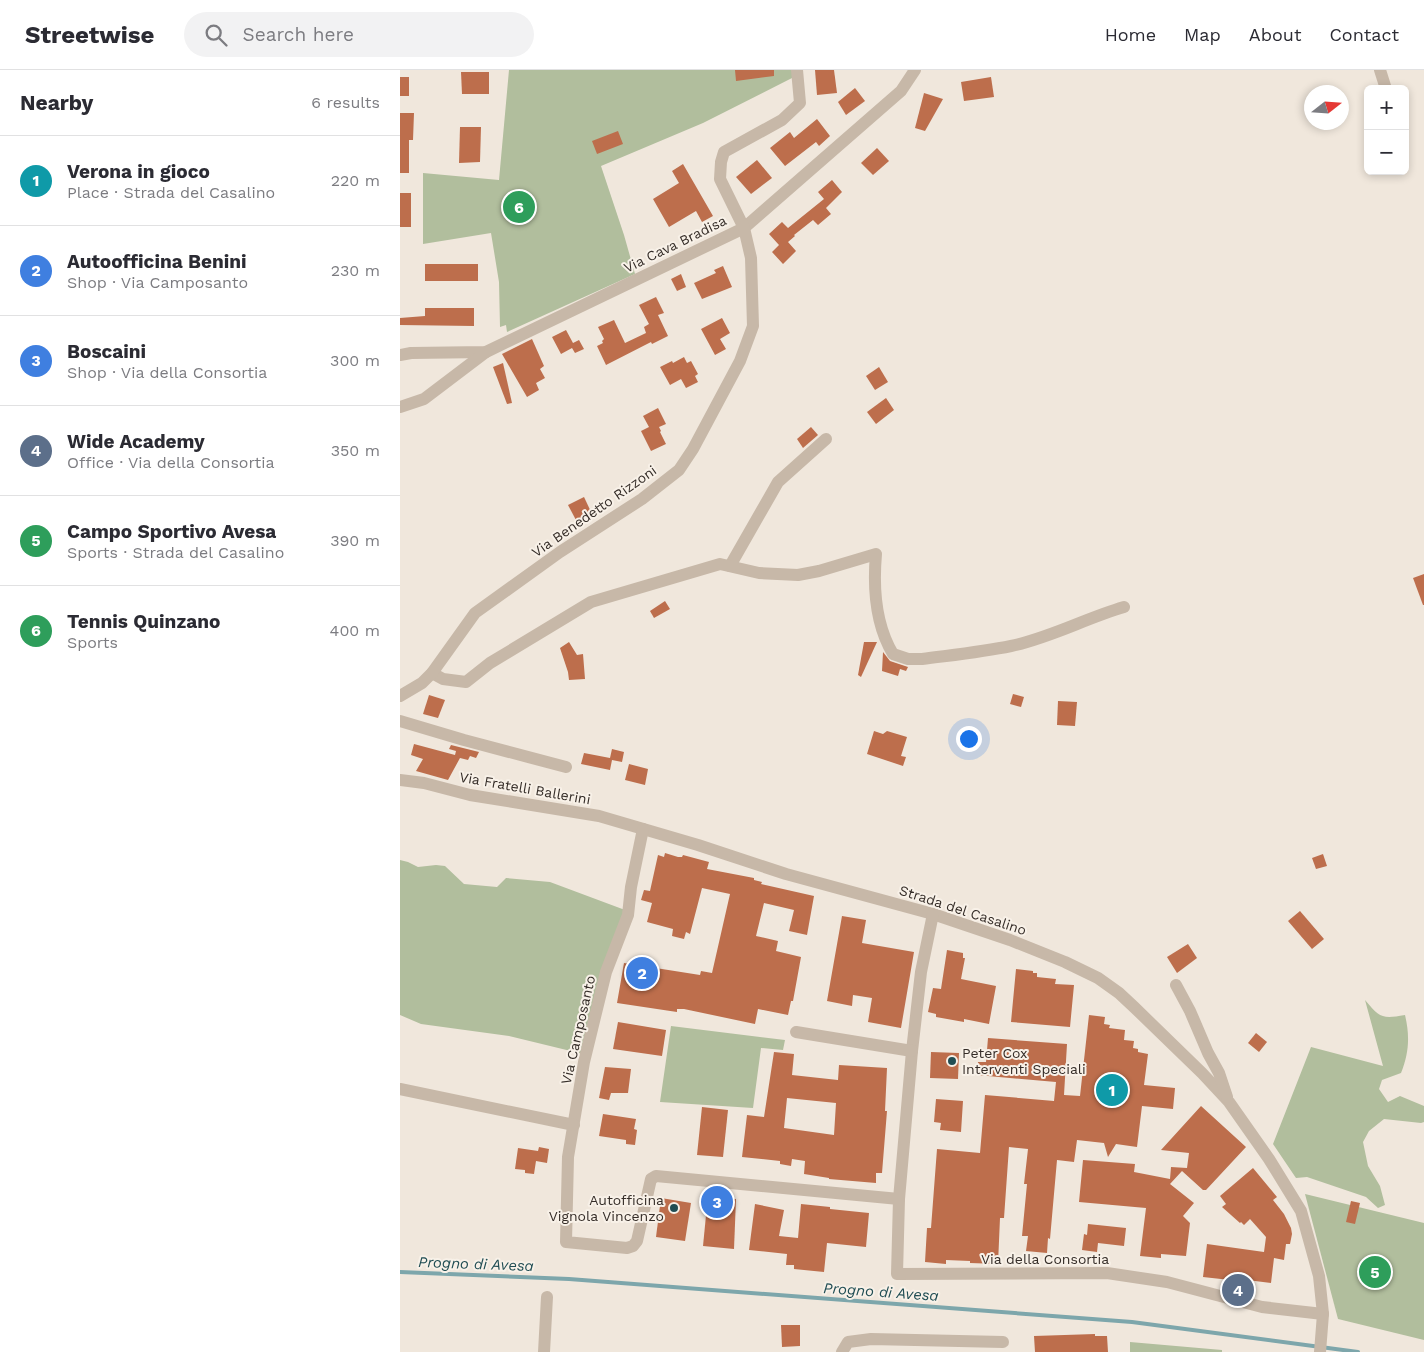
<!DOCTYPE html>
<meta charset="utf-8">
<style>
:root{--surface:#fff;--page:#f2f2f3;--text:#2b2b33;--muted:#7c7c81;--line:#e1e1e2;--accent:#7c3aed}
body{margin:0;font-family:"Work Sans",sans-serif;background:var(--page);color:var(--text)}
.controls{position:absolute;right:15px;top:15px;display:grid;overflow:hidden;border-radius:8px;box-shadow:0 2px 8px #0003}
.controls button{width:45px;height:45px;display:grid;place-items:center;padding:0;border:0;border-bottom:1px solid var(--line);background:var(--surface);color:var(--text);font:25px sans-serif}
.compass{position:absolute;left:904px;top:15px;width:45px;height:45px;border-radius:50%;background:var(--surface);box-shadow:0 2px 8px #0003;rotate:73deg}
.you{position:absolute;left:568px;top:668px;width:18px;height:18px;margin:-12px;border:4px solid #fff;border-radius:50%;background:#1a73e8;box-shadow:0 0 0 8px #1a73e833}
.badge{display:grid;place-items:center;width:32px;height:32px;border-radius:50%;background:var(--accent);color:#fff;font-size:16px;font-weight:700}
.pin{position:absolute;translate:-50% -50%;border:2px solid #fff;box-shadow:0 1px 5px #0006}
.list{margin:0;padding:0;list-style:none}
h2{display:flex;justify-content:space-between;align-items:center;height:65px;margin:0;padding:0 20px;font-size:21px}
h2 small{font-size:16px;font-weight:400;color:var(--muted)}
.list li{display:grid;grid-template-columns:32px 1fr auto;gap:15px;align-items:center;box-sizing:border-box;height:90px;padding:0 20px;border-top:1px solid var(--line)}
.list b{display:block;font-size:19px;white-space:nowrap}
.list p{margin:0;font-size:16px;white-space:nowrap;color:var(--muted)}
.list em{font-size:16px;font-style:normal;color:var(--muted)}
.icon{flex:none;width:28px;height:28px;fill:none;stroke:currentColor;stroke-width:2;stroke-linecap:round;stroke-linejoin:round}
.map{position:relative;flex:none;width:1024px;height:1282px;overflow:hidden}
header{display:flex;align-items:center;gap:30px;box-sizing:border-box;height:70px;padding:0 25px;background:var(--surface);border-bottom:1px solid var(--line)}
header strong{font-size:24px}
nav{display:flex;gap:28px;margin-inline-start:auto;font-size:18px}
.search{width:350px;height:45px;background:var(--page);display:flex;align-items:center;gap:12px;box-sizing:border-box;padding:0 18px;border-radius:28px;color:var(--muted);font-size:19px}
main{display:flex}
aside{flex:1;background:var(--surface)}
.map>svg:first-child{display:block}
.green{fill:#b1be9d}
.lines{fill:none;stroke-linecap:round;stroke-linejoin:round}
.stream{stroke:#7da6ab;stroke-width:4}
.building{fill:#bd6e4c;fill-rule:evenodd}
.minor{stroke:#c7b8a8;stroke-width:12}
.poi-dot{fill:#204d53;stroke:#f8f1e8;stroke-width:2}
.labels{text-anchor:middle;stroke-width:4;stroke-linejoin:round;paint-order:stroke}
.street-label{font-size:14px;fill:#352d28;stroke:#f8f1e8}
.poi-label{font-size:14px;fill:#352d28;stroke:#f8f1e8;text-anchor:start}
.water-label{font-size:15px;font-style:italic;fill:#204d53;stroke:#f8f1e8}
</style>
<header>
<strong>Streetwise</strong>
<div class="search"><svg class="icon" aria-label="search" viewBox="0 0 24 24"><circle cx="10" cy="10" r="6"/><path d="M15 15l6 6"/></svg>Search here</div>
<nav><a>Home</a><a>Map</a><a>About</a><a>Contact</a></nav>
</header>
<main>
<aside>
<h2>Nearby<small>6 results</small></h2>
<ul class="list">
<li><span class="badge" style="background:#0f9aa8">1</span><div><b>Verona in gioco</b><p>Place · Strada del Casalino</p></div><em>220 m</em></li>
<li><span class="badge" style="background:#3f7fe0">2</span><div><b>Autoofficina Benini</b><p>Shop · Via Camposanto</p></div><em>230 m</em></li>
<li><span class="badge" style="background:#3f7fe0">3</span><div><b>Boscaini</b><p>Shop · Via della Consortia</p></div><em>300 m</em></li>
<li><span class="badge" style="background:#5c6f8a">4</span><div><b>Wide Academy</b><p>Office · Via della Consortia</p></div><em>350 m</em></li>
<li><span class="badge" style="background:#2e9e5b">5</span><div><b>Campo Sportivo Avesa</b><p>Sports · Strada del Casalino</p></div><em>390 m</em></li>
<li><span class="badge" style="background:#2e9e5b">6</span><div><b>Tennis Quinzano</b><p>Sports</p></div><em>400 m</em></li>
</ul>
</aside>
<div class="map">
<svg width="1024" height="1282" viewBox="0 0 1024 1282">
<rect width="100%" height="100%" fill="#f0e7dc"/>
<g class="green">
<polygon points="109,0 392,0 392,8 303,53 201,96 224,165 235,204 107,262 106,255 100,257 99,212 91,163 23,174 23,103 99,110"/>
<polygon points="0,790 8,792 18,797 36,795 45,796 64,814 97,817 106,808 150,812 225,840 183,984 109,966 21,954 0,945"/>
<path d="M 965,930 C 980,948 982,949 1005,945 C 1010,966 1009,983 1001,1003 L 982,1010 L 979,1019 L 988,1032 L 1000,1026 L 1024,1036 L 1024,1052 L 1021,1053 L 984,1049 L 969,1061 L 963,1072 L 968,1096 L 980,1116 L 985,1135 L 978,1138 L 966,1127 L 907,1107 L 896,1108 L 873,1074 L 911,977 L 983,996 Z"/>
<polygon points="271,956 385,970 383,980 361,978 353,1038 260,1032"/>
<polygon points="905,1124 1024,1153 1024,1270 938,1249"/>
<polygon points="730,1272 822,1280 822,1282 730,1282"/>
</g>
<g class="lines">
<polyline class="stream" points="0,1202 169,1209 732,1252 958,1282"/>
</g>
<g class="building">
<polygon points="335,0 374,0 374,6 336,11"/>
<polygon points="415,0 434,0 437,23 417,25"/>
<polygon points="61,2 89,2 89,24 62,24"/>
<rect x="0" y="7" width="9" height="19"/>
<polygon points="591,7 594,27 564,31 561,12"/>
<polygon points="455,18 465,31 446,45 438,32"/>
<polygon points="524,23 543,29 525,61 515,58"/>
<polygon points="0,43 14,43 13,70 9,70 9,103 0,103"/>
<polygon points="417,49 430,66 419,76 416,72 385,96 370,78 390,62 394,68"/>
<polygon points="60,57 81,57 80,92 59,93"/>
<polygon points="218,61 223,74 197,84 192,71"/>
<polygon points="477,78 489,91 473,105 461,93"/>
<polygon points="357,90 372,108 351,124 336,107"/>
<polygon points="283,94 313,146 302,152 296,141 269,157 253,129 279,113 272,101"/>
<polygon points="432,110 442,122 426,138 431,144 418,155 413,150 394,165 395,166 388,172 396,181 383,194 372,182 379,175 369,164 382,152 388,158 424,129 418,122"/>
<rect x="0" y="123" width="11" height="34"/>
<rect x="25" y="194" width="53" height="17"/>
<polygon points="323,196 332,217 302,229 294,213 316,203 314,200"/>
<polygon points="281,204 286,217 277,221 271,209"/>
<polygon points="256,227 264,243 258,245 268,266 252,274 251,272 206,295 197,276 203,273 202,271 204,269 198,257 214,250 225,273 246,263 244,257 249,254 239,235"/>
<polygon points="25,238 74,238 74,256 0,255 0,248 25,246"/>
<polygon points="322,248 330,263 320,269 326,279 315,285 301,259"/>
<polygon points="166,260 173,273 179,270 184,279 175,283 172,278 161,284 152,267"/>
<polygon points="132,269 144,296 140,299 145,308 136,313 139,320 127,327 102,284"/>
<polygon points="284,287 287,293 291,291 298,304 295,306 298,312 286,318 281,309 270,315 260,297 272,291 273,293"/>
<polygon points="103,293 112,333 107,334 93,297"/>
<polygon points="479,297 488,312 475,320 466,306"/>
<polygon points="486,328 494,340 476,354 467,342"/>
<polygon points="258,338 266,354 259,357 261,361 260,362 266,374 251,381 241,361 249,357 243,346"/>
<polygon points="411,357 418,365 403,378 397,369"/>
<polygon points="184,427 192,444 177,452 168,435"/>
<polygon points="1024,504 1024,535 1023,535 1013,508"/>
<polygon points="265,531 270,539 254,548 250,541"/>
<polygon points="169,572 177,585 183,584 185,609 169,610 168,602 160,578"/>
<polygon points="464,572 477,572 461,607 458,605"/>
<polygon points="483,582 490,591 508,597 506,601 500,599 498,606 482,601"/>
<polygon points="613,624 624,627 621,637 610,634"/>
<polygon points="29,625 45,630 38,648 23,644"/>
<polygon points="658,631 677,632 675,656 657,655"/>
<polygon points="474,661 483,664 487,661 507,667 501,686 506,687 503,696 467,684"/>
<polygon points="14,674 55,685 56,681 49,679 51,675 79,682 76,688 70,686 68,690 60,688 48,710 16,701 23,689 11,685"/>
<polygon points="212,679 224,682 222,692 212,690 210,700 181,694 184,683 210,688"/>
<polygon points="229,694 248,699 245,715 225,710"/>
<polygon points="265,783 278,787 282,787 283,785 309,792 307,799 354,808 354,810 362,812 361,814 414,826 407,865 389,861 394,840 364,833 356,866 378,871 376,881 401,887 393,931 391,931 388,945 358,939 355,954 284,939 277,939 277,942 217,933 224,893 300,905 301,901 312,903 330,824 302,818 290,864 286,862 284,869 272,866 273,859 247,852 252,833 241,830 244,820 250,821 258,785 264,787"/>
<polygon points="923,784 927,796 916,799 912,788"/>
<polygon points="900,841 924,869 912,879 888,851"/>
<polygon points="442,846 466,850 462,873 514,882 501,958 468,952 472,928 453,925 452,936 427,931"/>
<polygon points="788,874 797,888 777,903 767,887"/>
<polygon points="547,880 563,883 563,888 565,888 561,909 596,916 589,954 564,949 564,952 536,947 536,944 528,942 533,918 541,919"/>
<polygon points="616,899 633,901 633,903 637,903 637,907 656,909 655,914 674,915 670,957 611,952"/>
<polygon points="689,945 705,947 704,954 710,955 709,958 725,960 724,970 734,971 733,978 738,979 738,982 748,984 744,1015 775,1018 773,1039 742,1036 737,1077 716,1074 708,1087 704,1073 677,1070 674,1092 657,1090 650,1169 648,1168 647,1183 626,1181 628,1166 622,1166 627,1114 624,1114 628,1079 609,1077 604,1148 600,1148 598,1194 570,1193 570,1191 546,1190 546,1194 525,1192 527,1158 531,1158 537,1079 580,1083 585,1025 654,1031 656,1012 577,1005 578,992 586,992 588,968 667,974 664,1025 680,1026"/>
<polygon points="218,952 266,960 262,986 213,979"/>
<polygon points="856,963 867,972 859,982 848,973"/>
<path d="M 374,982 L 394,984 L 392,1005 L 438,1010 L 439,995 L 487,998 L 485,1041 L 487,1041 L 482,1103 L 476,1103 L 476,1113 L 429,1109 L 429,1108 L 404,1104 L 405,1091 L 392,1089 L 391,1096 L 380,1094 L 380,1091 L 342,1087 L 347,1045 L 364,1047 ZM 387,1028 L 436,1033 L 434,1065 L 384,1058 Z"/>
<polygon points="531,982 559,983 558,1009 530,1008"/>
<polygon points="205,997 231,999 228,1023 211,1023 209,1030 199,1028"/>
<polygon points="536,1029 563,1031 561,1062 540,1060 541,1053 534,1052"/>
<polygon points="801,1036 846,1077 806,1120 803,1120 782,1101 770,1114 794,1133 783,1146 790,1153 786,1186 761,1184 761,1188 740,1186 746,1138 679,1132 683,1090 735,1094 734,1102 770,1109 771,1097 787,1098 789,1083 761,1080"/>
<polygon points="302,1037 328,1040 323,1087 297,1085"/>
<polygon points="203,1044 236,1049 234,1059 237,1060 235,1075 226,1074 226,1070 199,1066"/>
<polygon points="139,1077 149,1079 147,1093 136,1091 134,1104 125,1103 125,1100 115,1099 118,1078 138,1081"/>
<polygon points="853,1098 877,1127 873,1130 884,1144 891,1158 892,1164 890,1174 886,1174 884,1190 874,1188 871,1213 839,1209 839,1211 803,1207 807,1174 864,1182 866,1167 850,1149 844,1155 841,1152 840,1153 822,1137 826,1134 820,1126"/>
<polygon points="308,1125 336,1129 334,1179 303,1176"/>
<polygon points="261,1128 291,1133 285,1171 256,1167"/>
<polygon points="951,1131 960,1133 955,1154 946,1152"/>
<polygon points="355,1134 384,1140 379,1166 398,1168 401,1134 430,1137 430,1139 469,1143 466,1177 427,1173 424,1202 394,1199 394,1195 386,1195 387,1184 349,1180"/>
<polygon points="688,1154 726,1158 724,1176 698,1173 697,1182 682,1180 684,1164 687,1165"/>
<polygon points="381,1255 400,1255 400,1276 382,1277"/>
<polygon points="695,1264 695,1266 707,1266 708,1282 635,1282 634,1266"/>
</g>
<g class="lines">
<g class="minor">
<polyline points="980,0 986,19"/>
<polyline points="0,285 11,283 86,282 344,158 501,21 515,0"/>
<polyline points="0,337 24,329 86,282"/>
<polyline points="330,496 378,412 426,369"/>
<path d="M 32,603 L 43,609 L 66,612 L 90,593 L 191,532 L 320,494 L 359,503 L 398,505 L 419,501 L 476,484 C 473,518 475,554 493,584 L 508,589 L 522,589 C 552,585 582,582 611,576 C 650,568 686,548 724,537"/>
<polyline points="0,626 22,613 32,603 75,543 160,482 242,429 279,400 293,379 340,291 353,256 351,188 344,158 320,109 321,92 324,82 382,50 400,33 397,0"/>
<polyline points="0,651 64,670 166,697"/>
<polyline points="0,710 24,713 70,725 199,746 298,775 386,804 533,844 610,870 665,892 698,908 719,923 734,937 802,1003 829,1032 869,1089 901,1141 919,1206 923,1244 920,1282"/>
<polyline points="243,759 231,817 228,845 206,902 184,992 168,1087 166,1172 227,1178 233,1176 237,1171 251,1109 256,1106 499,1129"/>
<polyline points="533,844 521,902 512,981 499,1129 497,1204 707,1203 767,1212 862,1237 923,1244"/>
<polyline points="776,915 790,941 808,983 819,1003 827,1027"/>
<polyline points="396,962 512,981"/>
<polyline points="0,1019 174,1055"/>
<polyline points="144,1282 147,1227"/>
<polyline points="442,1282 448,1272 471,1269 603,1272"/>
</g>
</g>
<g class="poi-dot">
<circle cx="552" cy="991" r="5"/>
<circle cx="274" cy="1138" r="5"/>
</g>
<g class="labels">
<g class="street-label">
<text transform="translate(275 174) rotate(-26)" y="5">Via Cava Bradisa</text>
<text transform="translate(194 441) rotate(-35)" y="5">Via Benedetto Rizzoni</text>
<text transform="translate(125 718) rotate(10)" y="5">Via Fratelli Ballerini</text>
<text transform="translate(563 840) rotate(18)" y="5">Strada del Casalino</text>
<text transform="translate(178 960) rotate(-77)" y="5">Via Camposanto</text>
<text x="645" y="1194">Via della Consortia</text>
</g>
<g class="poi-label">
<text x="562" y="988">Peter Cox<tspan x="562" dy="16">Interventi Speciali</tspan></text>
<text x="264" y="1135" text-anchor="end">Autofficina<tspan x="264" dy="16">Vignola Vincenzo</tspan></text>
</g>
<g class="water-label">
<text transform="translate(76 1194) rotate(2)" y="5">Progno di Avesa</text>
<text transform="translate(481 1222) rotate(4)" y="5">Progno di Avesa</text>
</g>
</g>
</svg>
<div class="controls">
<button>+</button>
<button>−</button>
</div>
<svg class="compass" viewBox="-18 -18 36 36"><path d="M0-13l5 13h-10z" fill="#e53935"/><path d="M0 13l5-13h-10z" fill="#7c7c81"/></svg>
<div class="you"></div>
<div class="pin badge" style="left:712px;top:1020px;background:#0f9aa8">1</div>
<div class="pin badge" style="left:242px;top:903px;background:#3f7fe0">2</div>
<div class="pin badge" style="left:317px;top:1132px;background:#3f7fe0">3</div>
<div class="pin badge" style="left:838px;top:1220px;background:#5c6f8a">4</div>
<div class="pin badge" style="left:975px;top:1202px;background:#2e9e5b">5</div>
<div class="pin badge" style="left:119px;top:137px;background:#2e9e5b">6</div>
</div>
</main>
